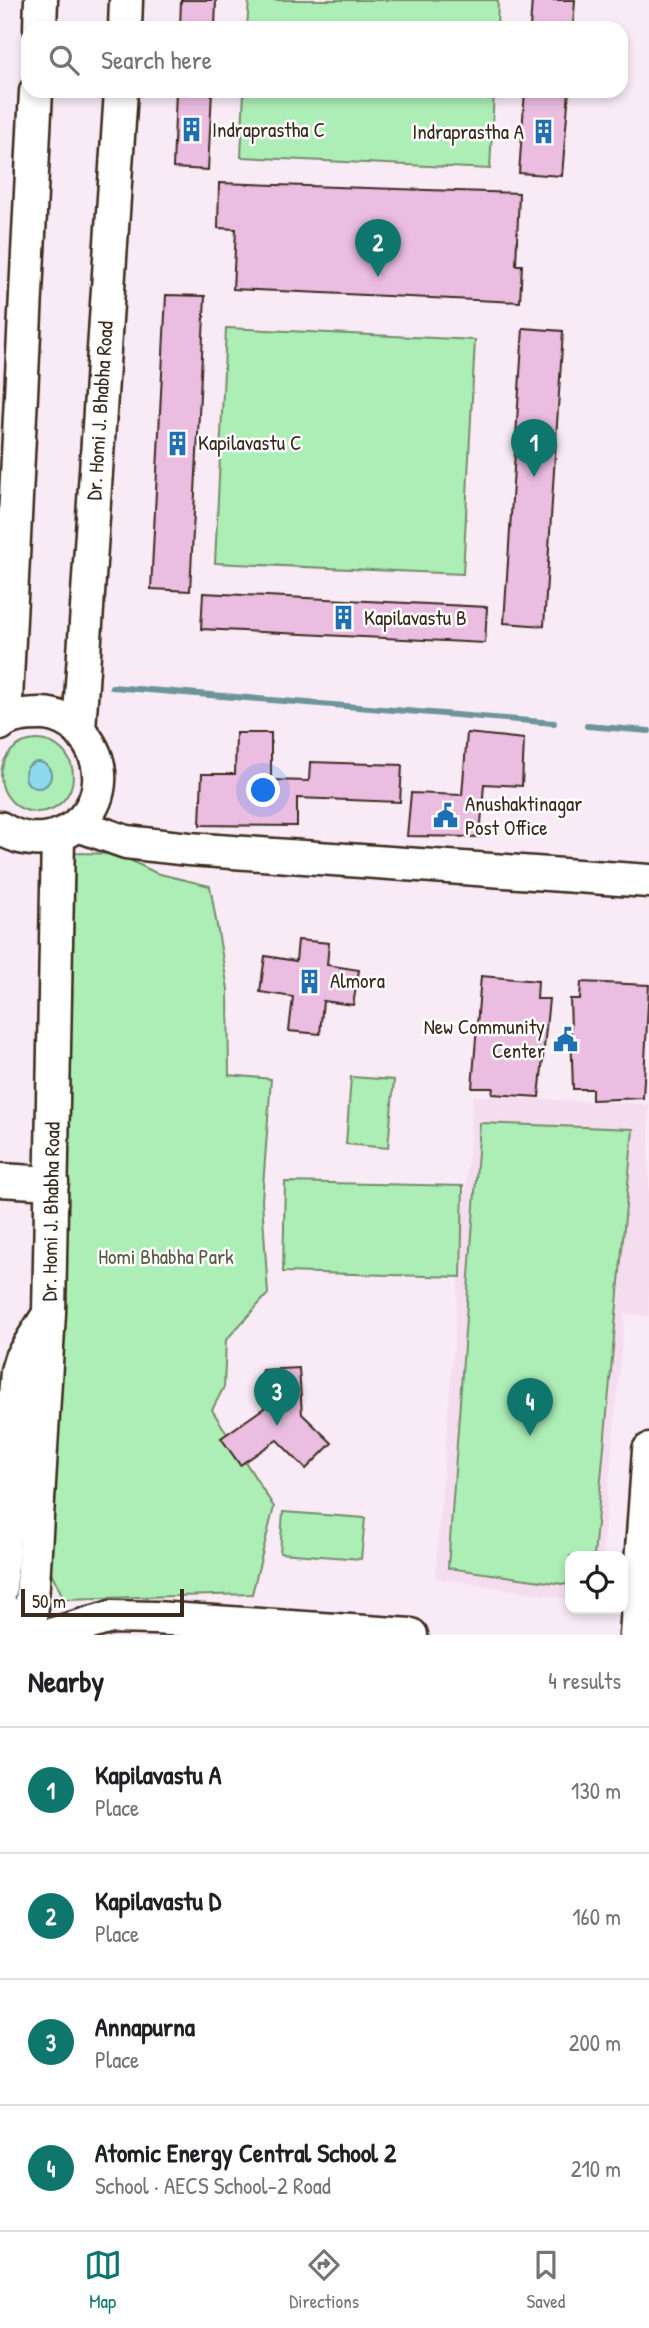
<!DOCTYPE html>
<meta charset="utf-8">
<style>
:root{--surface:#fff;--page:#f2f2f2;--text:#202124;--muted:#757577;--line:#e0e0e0;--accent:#0f766e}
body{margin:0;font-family:"Patrick Hand",sans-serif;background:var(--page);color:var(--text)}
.controls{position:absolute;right:21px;bottom:21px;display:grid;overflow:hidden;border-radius:14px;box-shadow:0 4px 10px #0003}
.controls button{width:63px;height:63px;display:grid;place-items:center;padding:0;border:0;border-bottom:2px solid var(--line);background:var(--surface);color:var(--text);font:35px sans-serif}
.scale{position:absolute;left:21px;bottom:18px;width:163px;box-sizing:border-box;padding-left:7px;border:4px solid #3b2a1e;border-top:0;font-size:19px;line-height:24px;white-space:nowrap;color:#3b2a1e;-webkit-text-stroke:5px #fff;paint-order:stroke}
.you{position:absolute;left:264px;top:791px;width:24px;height:24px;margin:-18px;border:5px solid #fff;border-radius:50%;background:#1a73e8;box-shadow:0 0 0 10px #1a73e833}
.badge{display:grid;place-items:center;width:46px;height:46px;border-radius:50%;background:var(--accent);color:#fff;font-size:23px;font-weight:700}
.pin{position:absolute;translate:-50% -58px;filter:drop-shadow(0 2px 4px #0008)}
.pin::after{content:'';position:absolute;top:37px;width:24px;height:21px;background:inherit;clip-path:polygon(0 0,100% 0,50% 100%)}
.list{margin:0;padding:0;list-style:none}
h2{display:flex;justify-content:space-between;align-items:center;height:91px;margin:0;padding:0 28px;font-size:30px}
h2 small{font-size:23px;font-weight:400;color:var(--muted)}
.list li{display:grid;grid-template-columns:46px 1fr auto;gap:21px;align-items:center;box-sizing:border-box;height:126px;padding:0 28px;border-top:2px solid var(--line)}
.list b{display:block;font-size:26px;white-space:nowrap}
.list p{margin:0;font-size:23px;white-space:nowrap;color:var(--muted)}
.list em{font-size:23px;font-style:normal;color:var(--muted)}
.icon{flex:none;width:38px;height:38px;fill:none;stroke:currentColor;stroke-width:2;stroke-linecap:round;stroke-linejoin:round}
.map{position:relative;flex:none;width:649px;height:1635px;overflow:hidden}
.search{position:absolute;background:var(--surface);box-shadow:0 4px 10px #0003;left:21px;right:21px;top:21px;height:77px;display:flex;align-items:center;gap:18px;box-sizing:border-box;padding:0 24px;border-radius:21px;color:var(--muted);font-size:26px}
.sheet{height:595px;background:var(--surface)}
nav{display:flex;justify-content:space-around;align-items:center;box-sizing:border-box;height:98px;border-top:2px solid var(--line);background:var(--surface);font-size:19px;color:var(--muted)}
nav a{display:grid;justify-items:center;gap:4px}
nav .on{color:var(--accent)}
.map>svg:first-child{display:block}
.built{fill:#f5ddf0}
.green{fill:#adeeb6;stroke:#748c6a;stroke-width:2}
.water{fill:#8ddaec;stroke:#6c949a;stroke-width:2}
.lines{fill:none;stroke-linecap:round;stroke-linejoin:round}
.stream{stroke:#6c949a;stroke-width:6}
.building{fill:#ebbde1;stroke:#3b2a1e;stroke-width:2}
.minor-casing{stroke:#3b2a1e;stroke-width:37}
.minor{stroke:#fff;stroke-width:32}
.labels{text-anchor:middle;stroke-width:5;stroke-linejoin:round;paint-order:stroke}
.poi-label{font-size:21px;fill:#3b2a1e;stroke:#fff;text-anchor:start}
.street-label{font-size:21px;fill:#3b2a1e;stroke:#fff}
.park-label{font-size:21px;fill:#585b44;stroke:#fff}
</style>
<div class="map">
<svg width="649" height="1635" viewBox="0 0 649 1635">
<rect width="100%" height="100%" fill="#f9ebf6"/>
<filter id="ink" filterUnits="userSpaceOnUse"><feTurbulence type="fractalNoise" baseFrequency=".0143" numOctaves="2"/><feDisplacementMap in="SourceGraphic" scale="14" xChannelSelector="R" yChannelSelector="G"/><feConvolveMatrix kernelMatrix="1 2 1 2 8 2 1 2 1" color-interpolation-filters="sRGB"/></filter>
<g filter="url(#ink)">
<polygon class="built" points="473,1096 649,1104 649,1316 625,1314 602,1556 570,1556 570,1599 435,1578"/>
<g class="green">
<polygon points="249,0 498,0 497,28 247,28"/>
<polygon points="244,91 494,91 490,169 241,157"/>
<polygon points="226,328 475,340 463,574 215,563"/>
<circle cx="37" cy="776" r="36"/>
<polygon points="75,853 118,854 156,873 210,886 228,989 229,1075 271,1079 262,1200 268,1294 226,1340 224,1387 212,1410 274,1507 252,1594 64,1599 48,1566 63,1326"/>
<polygon points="351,1077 394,1080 388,1148 346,1144"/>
<polygon points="480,1123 633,1129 594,1556 570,1556 570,1585 448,1568"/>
<polygon points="285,1182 463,1186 461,1277 283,1272"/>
<polygon points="283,1512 365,1518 361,1559 280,1553"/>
</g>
<circle class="water" cx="38" cy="775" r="13"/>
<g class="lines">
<g class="stream">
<polyline points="112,687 554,723"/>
<polyline points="587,726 649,731"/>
</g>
</g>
<g class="building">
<polygon points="181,0 216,0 215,28 180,28"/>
<polygon points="532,0 575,0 573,28 530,28"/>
<polygon points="176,91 212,91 208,170 173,168"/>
<polygon points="525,91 569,91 562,176 519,173"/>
<polygon points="219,183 519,193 516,265 522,265 520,302 233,289 236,229 218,228"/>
<polygon points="166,295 205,296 190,591 151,589"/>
<polygon points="523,328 563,331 544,626 504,623"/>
<polygon points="203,593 487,607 485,643 201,629"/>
<polygon points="236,733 271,733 271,780 309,781 310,762 402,765 400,802 297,798 297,826 200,825 202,774 235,774"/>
<polygon points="467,733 524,739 522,786 484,784 480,837 407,836 411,793 462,795"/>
<polygon points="298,940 329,943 327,965 359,970 353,1005 323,1001 320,1034 289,1031 293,997 260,992 265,956 296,961"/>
<polygon points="481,976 538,981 537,999 549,999 539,1097 492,1094 493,1088 472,1088"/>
<polygon points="581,982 649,985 643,1098 592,1100 592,1089 573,1089 570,999 580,999"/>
<polygon points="299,1368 302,1414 332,1443 306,1469 277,1440 240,1465 221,1438 264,1408 262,1370"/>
</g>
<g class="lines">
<defs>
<g id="minor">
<polyline points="40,28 41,0"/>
<polyline points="125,28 126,0"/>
<polyline points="5,720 36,91"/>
<path d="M 0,724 C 10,715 28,714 41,714 C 57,714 74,723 83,735 C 131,794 63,868 0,828"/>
<path id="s1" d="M 79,730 L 121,91"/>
<polyline points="78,825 126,842 189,849 649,881"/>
<polyline points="0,1180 52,1183"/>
<polyline points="0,1590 17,1371 21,1358 47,1317"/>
<path d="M 0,1603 C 4,1620 14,1630 30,1635"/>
<path id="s2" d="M 30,1635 L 49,1313 L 58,836"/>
<polyline points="50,1635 111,1617 155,1618 411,1635"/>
<polyline points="636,1635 649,1450"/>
</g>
</defs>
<use href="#minor" class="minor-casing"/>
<use href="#minor" class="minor"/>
</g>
</g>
<defs>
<symbol id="building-bare" viewBox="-9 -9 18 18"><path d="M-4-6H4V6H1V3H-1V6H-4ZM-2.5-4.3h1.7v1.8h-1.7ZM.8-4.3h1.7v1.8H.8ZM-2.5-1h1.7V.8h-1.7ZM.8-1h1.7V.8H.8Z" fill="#1f6fb2" stroke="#fff" stroke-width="2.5" paint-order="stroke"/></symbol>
<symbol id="civic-bare" viewBox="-9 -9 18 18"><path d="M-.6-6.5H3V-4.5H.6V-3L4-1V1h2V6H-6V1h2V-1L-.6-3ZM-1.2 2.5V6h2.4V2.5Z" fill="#1f6fb2" stroke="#fff" stroke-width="2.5" paint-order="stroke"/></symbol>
</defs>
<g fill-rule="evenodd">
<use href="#building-bare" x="174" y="112" width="35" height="35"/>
<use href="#building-bare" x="526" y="114" width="35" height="35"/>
<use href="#building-bare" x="160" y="426" width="35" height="35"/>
<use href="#building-bare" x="326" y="600" width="35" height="35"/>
<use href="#civic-bare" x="428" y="798" width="35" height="35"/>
<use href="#building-bare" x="292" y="964" width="35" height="35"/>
<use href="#civic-bare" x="548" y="1022" width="35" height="35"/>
</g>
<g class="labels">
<g class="poi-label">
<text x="212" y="137">Indraprastha C</text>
<text x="524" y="139" text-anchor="end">Indraprastha A</text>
<text x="198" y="450">Kapilavastu C</text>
<text x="364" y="625">Kapilavastu B</text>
<text x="465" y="811">Anushaktinagar<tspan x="465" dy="24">Post Office</tspan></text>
<text x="330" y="988">Almora</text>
<text x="545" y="1034" text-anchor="end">New Community<tspan x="545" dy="24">Center</tspan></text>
</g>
<g class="street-label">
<text dy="7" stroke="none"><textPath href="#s1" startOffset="320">Dr. Homi J. Bhabha Road</textPath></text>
<text dy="7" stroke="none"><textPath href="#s2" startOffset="424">Dr. Homi J. Bhabha Road</textPath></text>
</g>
<g class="park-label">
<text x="166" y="1264">Homi Bhabha Park</text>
</g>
</g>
</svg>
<div class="controls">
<button><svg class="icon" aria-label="locate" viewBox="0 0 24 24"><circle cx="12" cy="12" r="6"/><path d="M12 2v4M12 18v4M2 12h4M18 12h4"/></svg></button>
</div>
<div class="scale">50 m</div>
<div class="you"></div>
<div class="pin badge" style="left:534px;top:477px">1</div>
<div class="pin badge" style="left:378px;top:277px">2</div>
<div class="pin badge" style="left:277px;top:1426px">3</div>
<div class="pin badge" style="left:530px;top:1436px">4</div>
<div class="search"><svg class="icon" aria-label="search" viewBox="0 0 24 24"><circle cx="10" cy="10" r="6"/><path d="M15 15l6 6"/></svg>Search here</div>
</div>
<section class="sheet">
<h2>Nearby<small>4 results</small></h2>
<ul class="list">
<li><span class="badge">1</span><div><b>Kapilavastu A</b><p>Place</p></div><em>130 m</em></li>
<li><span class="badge">2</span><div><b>Kapilavastu D</b><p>Place</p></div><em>160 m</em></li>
<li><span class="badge">3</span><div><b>Annapurna</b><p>Place</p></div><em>200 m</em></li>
<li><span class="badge">4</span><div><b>Atomic Energy Central School 2</b><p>School · AECS School-2 Road</p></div><em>210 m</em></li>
</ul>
</section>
<nav>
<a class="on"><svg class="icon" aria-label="map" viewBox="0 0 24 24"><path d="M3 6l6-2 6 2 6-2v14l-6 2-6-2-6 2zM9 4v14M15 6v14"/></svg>Map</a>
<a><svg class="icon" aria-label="directions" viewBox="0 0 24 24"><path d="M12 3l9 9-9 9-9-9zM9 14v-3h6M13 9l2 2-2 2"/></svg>Directions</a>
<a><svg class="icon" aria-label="saved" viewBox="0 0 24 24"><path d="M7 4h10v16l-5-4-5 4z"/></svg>Saved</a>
</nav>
